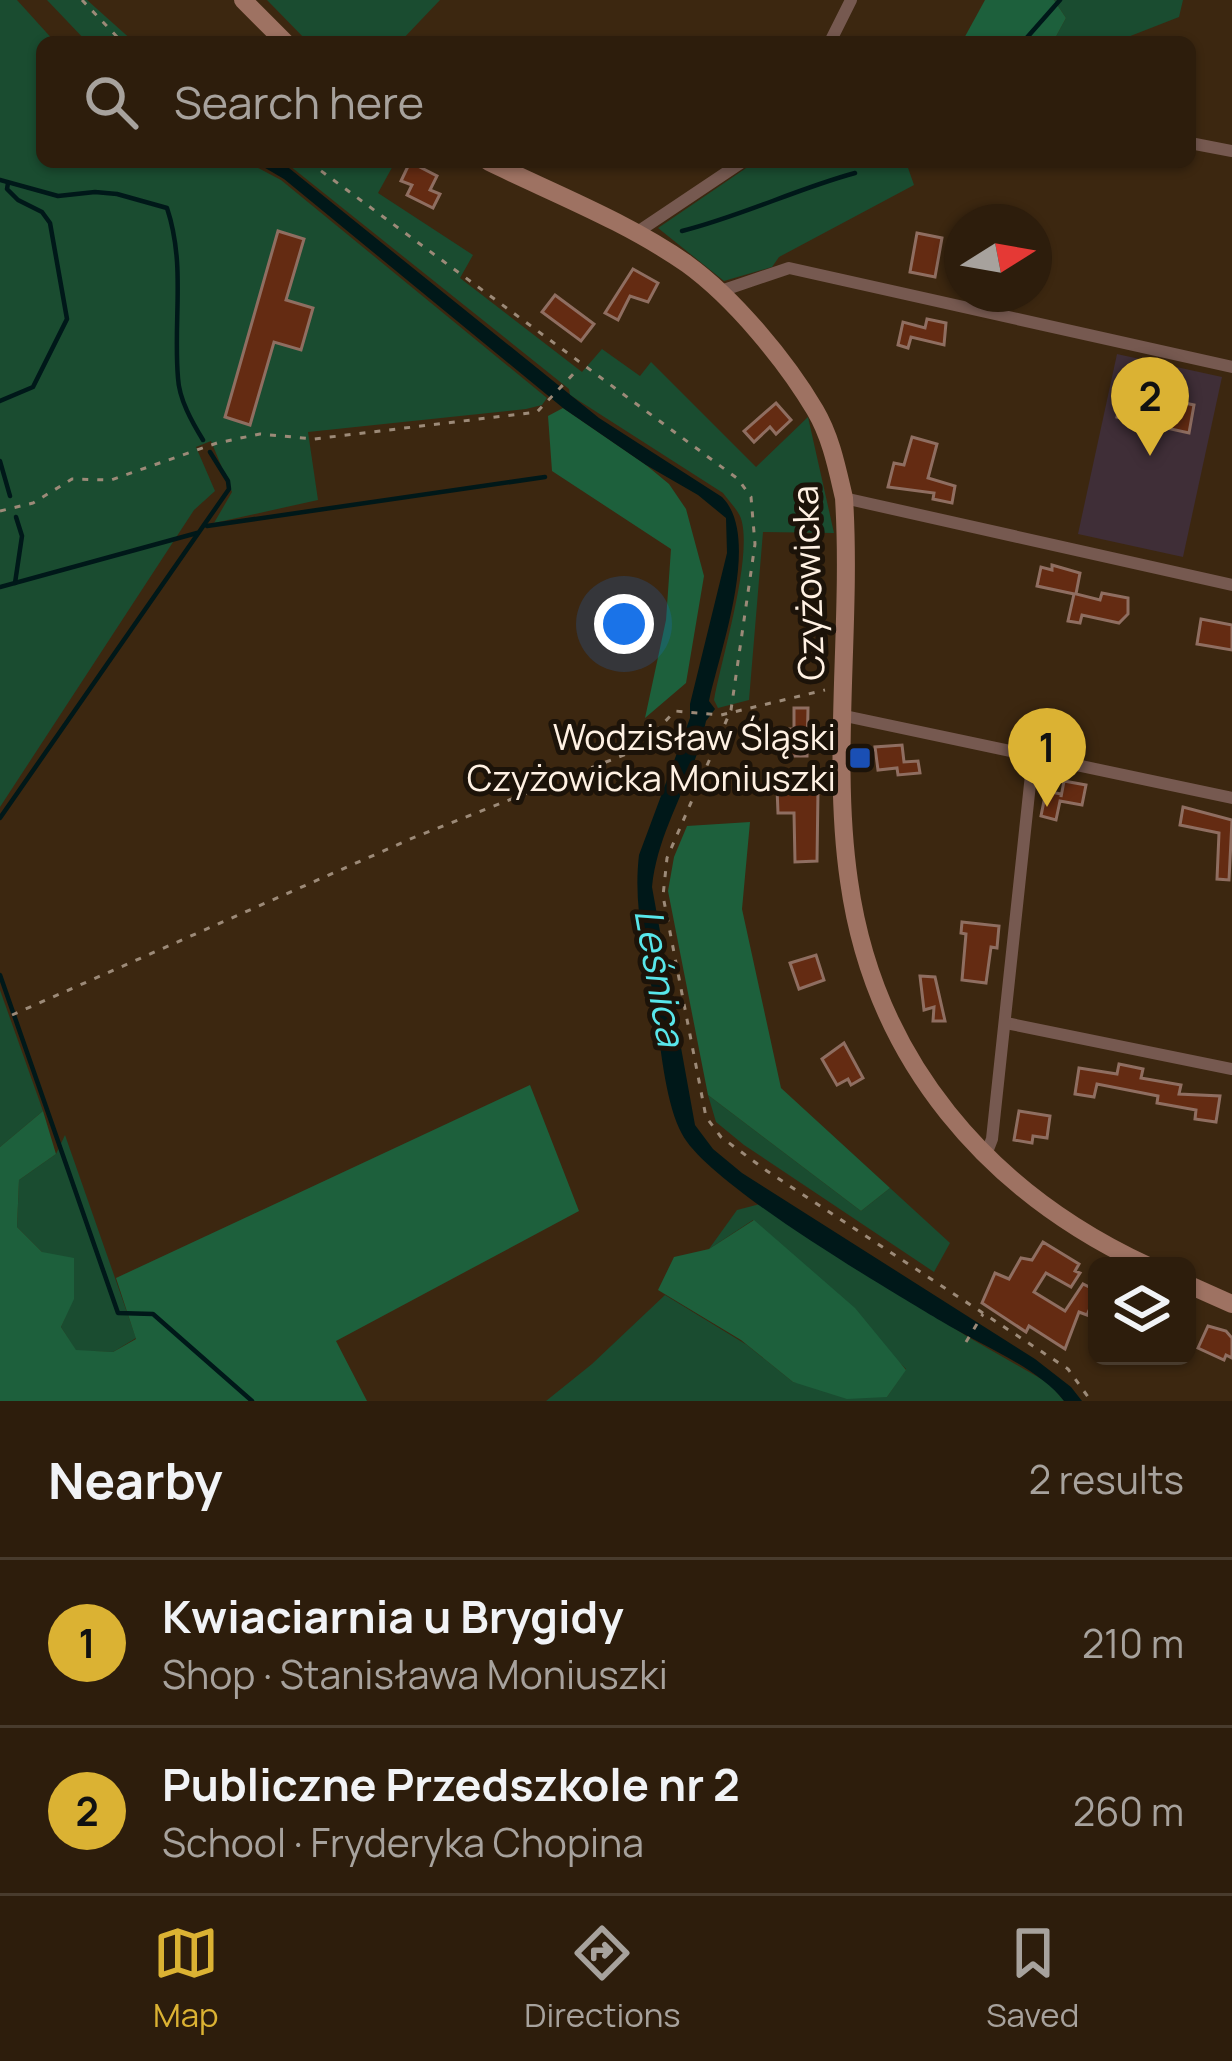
<!DOCTYPE html>
<meta charset="utf-8">
<style>
:root{--surface:#2d1d0c;--page:#392a1a;--text:#f1f3f6;--muted:#a7a29d;--line:#483b2d;--accent:#dbb233}
body{margin:0;font-family:Manrope,sans-serif;background:var(--page);color:var(--text)}
.controls{position:absolute;right:36px;bottom:36px;display:grid;overflow:hidden;border-radius:18px;box-shadow:0 3px 9px #0004}
.controls button{width:108px;height:108px;display:grid;place-items:center;padding:0;border:0;border-bottom:3px solid var(--line);background:var(--surface);color:var(--text);font:60px sans-serif}
.compass{position:absolute;left:944px;top:204px;width:108px;height:108px;border-radius:50%;background:var(--surface);box-shadow:0 3px 9px #0004;rotate:79deg}
.you{position:absolute;left:624px;top:624px;width:42px;height:42px;margin:-30px;border:9px solid #fff;border-radius:50%;background:#1a73e8;box-shadow:0 0 0 18px #1a73e833}
.badge{display:grid;place-items:center;width:78px;height:78px;border-radius:50%;background:var(--accent);color:#111;font-size:39px;font-weight:700}
.pin{position:absolute;translate:-50% -99px;filter:drop-shadow(0 3px 6px #0008)}
.pin::after{content:'';position:absolute;top:63px;width:42px;height:36px;background:inherit;clip-path:polygon(0 0,100% 0,50% 100%)}
.list{margin:0;padding:0;list-style:none}
h2{display:flex;justify-content:space-between;align-items:center;height:156px;margin:0;padding:0 48px;font-size:51px}
h2 small{font-size:39px;font-weight:400;color:var(--muted)}
.list li{display:grid;grid-template-columns:78px 1fr auto;gap:36px;align-items:center;box-sizing:border-box;height:168px;padding:0 48px;border-top:3px solid var(--line)}
.list b{display:block;font-size:45px;white-space:nowrap}
.list p{margin:0;font-size:39px;white-space:nowrap;color:var(--muted)}
.list em{font-size:39px;font-style:normal;color:var(--muted)}
.icon{flex:none;width:66px;height:66px;fill:none;stroke:currentColor;stroke-width:2;stroke-linecap:round;stroke-linejoin:round}
.map{position:relative;flex:none;width:1232px;height:1401px;overflow:hidden}
.search{position:absolute;background:var(--surface);box-shadow:0 3px 9px #0004;left:36px;right:36px;top:36px;height:132px;display:flex;align-items:center;gap:30px;box-sizing:border-box;padding:0 42px;border-radius:18px;color:var(--muted);font-size:45px}
.sheet{height:492px;background:var(--surface)}
nav{display:flex;justify-content:space-around;align-items:center;box-sizing:border-box;height:168px;border-top:3px solid var(--line);background:var(--surface);font-size:33px;color:var(--muted)}
nav a{display:grid;justify-items:center;gap:6px}
nav .on{color:var(--accent)}
.map>svg:first-child{display:block}
.education{fill:#3f2e37}
.green{fill:#1a4c30}
.forest{fill:#1d603c}
.water{fill:#001819}
.lines{fill:none;stroke-linecap:round;stroke-linejoin:round}
.stream{stroke:#001819;stroke-width:4.5}
.building{fill:#642b12;stroke:#8f6e61;stroke-width:3}
.path{stroke:#9c8a78;stroke-width:3;stroke-dasharray:6 9;stroke-linecap:butt}
.street{stroke:#765950;stroke-width:12}
.secondary{stroke:#9e7262;stroke-width:18}
.transit-dot{fill:#1a4fb4;stroke:#1c1309;stroke-width:4.5}
.labels{text-anchor:middle;stroke-width:10;stroke-linejoin:round;paint-order:stroke}
.street-label{font-size:36px;fill:#fff1e3;stroke:#1c1309}
.poi-label{font-size:36px;fill:#fff1e3;stroke:#1c1309;text-anchor:end}
.water-label{font-size:39px;font-style:italic;fill:#58e6ea;stroke:#1c1309}
</style>
<div class="map">
<svg width="1232" height="1401" viewBox="0 0 1232 1401">
<rect width="100%" height="100%" fill="#3c2710"/>
<polygon class="education" points="1117,354 1222,377 1183,557 1078,534"/>
<g class="green">
<polygon points="0,0 17,0 55,42 42,42 42,162 247,162 281,180 547,398 542,405 526,409 308,432 318,500 214,523 232,492 211,441 196,447 215,491 194,510 0,807"/>
<polygon points="47,0 87,0 134,42 87,42"/>
<polygon points="267,0 440,0 400,42 308,42"/>
<polygon points="1054,0 1183,0 1179,17 1115,42 1053,42 1066,18"/>
<path d="M 285,162 L 327,165 L 329,162 L 395,162 L 378,193 L 473,255 L 460,278 L 582,372 L 602,349 L 640,376 L 651,362 L 756,467 L 808,417 L 834,533 L 763,532 L 749,700 L 718,708 L 714,700 C 721,660 755,551 740,516 C 736,508 728,500 723,493 L 570,395 L 569,389 Z"/>
<polygon points="755,162 906,162 914,185 779,257 772,267 724,281 658,228"/>
<polygon points="0,990 43,1111 0,1147"/>
<polygon points="708,1095 861,1211 890,1188 950,1243 934,1272 744,1145 716,1122"/>
<polygon points="65,1135 136,1338 113,1352 76,1351 61,1327 73,1299 42,1252 17,1227 19,1180 56,1154"/>
<polygon points="760,1204 968,1337 1050,1384 1064,1401 546,1401 592,1364 665,1295 747,1345 793,1382 887,1397 906,1369 753,1220 709,1249 737,1210"/>
</g>
<g class="forest">
<polygon points="985,0 1054,0 1066,18 1053,42 962,42"/>
<polygon points="563,408 646,465 669,484 686,509 704,576 686,683 645,718 666,620 671,549 552,471 548,416"/>
<polygon points="750,822 742,909 781,1088 890,1188 861,1211 708,1095 668,891 674,857 687,826"/>
<polygon points="530,1085 579,1211 336,1341 367,1401 0,1401 0,1147 43,1111 56,1154 19,1180 17,1227 42,1252 74,1258 74,1299 61,1327 76,1350 113,1352 136,1339 116,1278"/>
<polygon points="754,1220 855,1308 906,1370 887,1397 847,1399 793,1382 741,1340 658,1290 674,1257 709,1249"/>
</g>
<path class="water" d="M 255,162 L 284,164 L 599,418 L 722,497 C 762,537 720,650 709,701 L 715,709 L 706,721 C 695,779 658,827 652,887 L 695,1125 L 713,1149 L 742,1173 L 1035,1359 L 1071,1387 L 1082,1401 L 1064,1401 C 1038,1367 978,1344 941,1321 C 886,1288 708,1184 682,1134 C 664,1101 660,1038 654,1000 C 645,950 633,906 639,855 L 690,718 L 690,704 L 727,553 L 726,518 L 698,495 L 646,465 L 563,408 L 284,179 Z"/>
<g class="lines">
<g class="stream">
<polyline points="1023,42 1060,0"/>
<path d="M 0,180 L 58,196 L 95,192 L 117,194 L 167,208 C 186,265 173,320 178,378 C 179,399 192,422 203,440"/>
<path d="M 682,231 C 742,216 796,189 855,173"/>
<polyline points="0,401 33,387 67,319 50,223 42,212 18,200 7,189 8,183"/>
<polyline points="0,461 10,496"/>
<polyline points="207,526 545,477"/>
<polyline points="15,583 22,536 16,517"/>
<polyline points="0,587 197,533"/>
<polyline points="0,818 229,489 228,481 210,452"/>
<polyline points="0,975 118,1313 153,1314 252,1401"/>
</g>
</g>
<g class="building">
<polygon points="410,162 437,176 430,190 440,194 433,208 407,195 412,185 401,181"/>
<polygon points="278,231 304,239 286,300 313,308 301,350 274,342 250,425 225,417"/>
<polygon points="917,233 942,238 935,277 910,272"/>
<polygon points="633,269 658,283 648,302 630,296 618,320 605,313"/>
<polygon points="555,295 594,324 581,341 542,312"/>
<polygon points="927,319 946,323 944,345 911,337 908,348 898,345 903,322 925,328"/>
<polygon points="1123,390 1194,405 1189,433 1117,417"/>
<polygon points="776,403 791,420 776,434 770,427 754,442 744,431"/>
<polygon points="912,437 937,444 928,478 955,486 952,503 933,499 934,493 888,487 894,463 904,465"/>
<polygon points="1052,565 1080,573 1076,594 1100,600 1102,593 1128,598 1128,614 1119,623 1082,615 1080,623 1068,621 1074,594 1037,586 1041,567 1052,570"/>
<polygon points="1201,619 1232,625 1232,650 1197,644"/>
<polygon points="794,708 808,708 807,756 783,756 783,729 794,729"/>
<polygon points="902,745 904,762 918,761 920,773 898,775 897,768 878,770 875,747"/>
<polygon points="1064,781 1086,785 1082,805 1060,801 1056,820 1041,816 1046,791 1061,794 1061,797"/>
<polygon points="803,786 804,791 818,790 817,861 795,862 794,813 778,813 777,788"/>
<polygon points="1183,807 1232,820 1229,880 1217,879 1219,833 1180,825"/>
<polygon points="962,922 999,926 997,948 991,947 986,983 962,980 966,934 961,933"/>
<polygon points="816,955 824,980 799,989 790,963"/>
<polygon points="920,976 935,977 945,1021 933,1021 934,1007 924,1010"/>
<polygon points="844,1043 863,1078 851,1085 848,1079 837,1085 822,1059"/>
<polygon points="1119,1064 1143,1069 1141,1078 1181,1085 1179,1094 1220,1096 1216,1122 1195,1119 1196,1110 1157,1103 1158,1096 1097,1084 1094,1097 1075,1094 1079,1068 1117,1074"/>
<polygon points="1019,1111 1050,1116 1047,1138 1033,1136 1032,1143 1014,1140"/>
<polygon points="1043,1242 1079,1264 1075,1271 1080,1273 1071,1287 1046,1273 1034,1292 1065,1311 1083,1284 1097,1291 1097,1303 1093,1301 1087,1315 1079,1312 1065,1349 1029,1326 1026,1332 982,1303 995,1273 1009,1279 1021,1258 1032,1260"/>
<polygon points="1208,1326 1226,1331 1232,1338 1232,1358 1226,1355 1224,1360 1198,1348"/>
</g>
<g class="lines">
<g class="path">
<polyline points="82,0 122,42"/>
<polyline points="309,162 738,479 751,497 755,544 731,710 667,858 663,896 706,1117 721,1137 767,1171 1068,1369 1091,1401"/>
<polyline points="0,511 33,503 72,479 111,480 217,443 260,434 314,439 537,412 579,368"/>
<polyline points="12,1015 415,837 639,749 675,711 721,715 825,690"/>
<polyline points="966,1342 983,1314"/>
</g>
<g class="street">
<polyline points="830,42 851,0"/>
<polyline points="1190,143 1232,151"/>
<polyline points="636,233 742,162"/>
<polyline points="721,291 789,268 1232,367"/>
<polyline points="844,498 1232,585"/>
<polyline points="845,716 1232,798"/>
<polyline points="1006,1023 1232,1069"/>
<polyline points="985,1157 992,1139 1033,756"/>
</g>
<g class="secondary">
<polyline points="243,0 285,42"/>
<path d="M 489,162 C 555,194 627,222 687,264 C 734,298 786,361 815,410 C 831,437 837,468 844,498 C 852,623 831,758 849,881 C 874,1060 988,1192 1148,1266"/>
<polyline points="1187,1284 1232,1304"/>
</g>
</g>
<rect class="transit-dot" x="848" y="746" width="24" height="24" rx="6"/>
<g class="labels">
<g class="street-label">
<text transform="translate(808 583) rotate(-92)" y="13">Czyżowicka</text>
</g>
<g class="poi-label">
<text x="836" y="750">Wodzisław Śląski<tspan x="836" dy="41">Czyżowicka Moniuszki</tspan></text>
</g>
<g class="water-label">
<text transform="translate(660 977) rotate(80)" y="14">Leśnica</text>
</g>
</g>
</svg>
<div class="controls">
<button><svg class="icon" aria-label="layers" viewBox="0 0 24 24"><path d="M12 4l9 5-9 5-9-5zM3 14l9 5 9-5"/></svg></button>
</div>
<svg class="compass" viewBox="-18 -18 36 36"><path d="M0-13l5 13h-10z" fill="#e53935"/><path d="M0 13l5-13h-10z" fill="#a7a29d"/></svg>
<div class="you"></div>
<div class="pin badge" style="left:1047px;top:807px">1</div>
<div class="pin badge" style="left:1150px;top:456px">2</div>
<div class="search"><svg class="icon" aria-label="search" viewBox="0 0 24 24"><circle cx="10" cy="10" r="6"/><path d="M15 15l6 6"/></svg>Search here</div>
</div>
<section class="sheet">
<h2>Nearby<small>2 results</small></h2>
<ul class="list">
<li><span class="badge">1</span><div><b>Kwiaciarnia u Brygidy</b><p>Shop · Stanisława Moniuszki</p></div><em>210 m</em></li>
<li><span class="badge">2</span><div><b>Publiczne Przedszkole nr 2</b><p>School · Fryderyka Chopina</p></div><em>260 m</em></li>
</ul>
</section>
<nav>
<a class="on"><svg class="icon" aria-label="map" viewBox="0 0 24 24"><path d="M3 6l6-2 6 2 6-2v14l-6 2-6-2-6 2zM9 4v14M15 6v14"/></svg>Map</a>
<a><svg class="icon" aria-label="directions" viewBox="0 0 24 24"><path d="M12 3l9 9-9 9-9-9zM9 14v-3h6M13 9l2 2-2 2"/></svg>Directions</a>
<a><svg class="icon" aria-label="saved" viewBox="0 0 24 24"><path d="M7 4h10v16l-5-4-5 4z"/></svg>Saved</a>
</nav>
